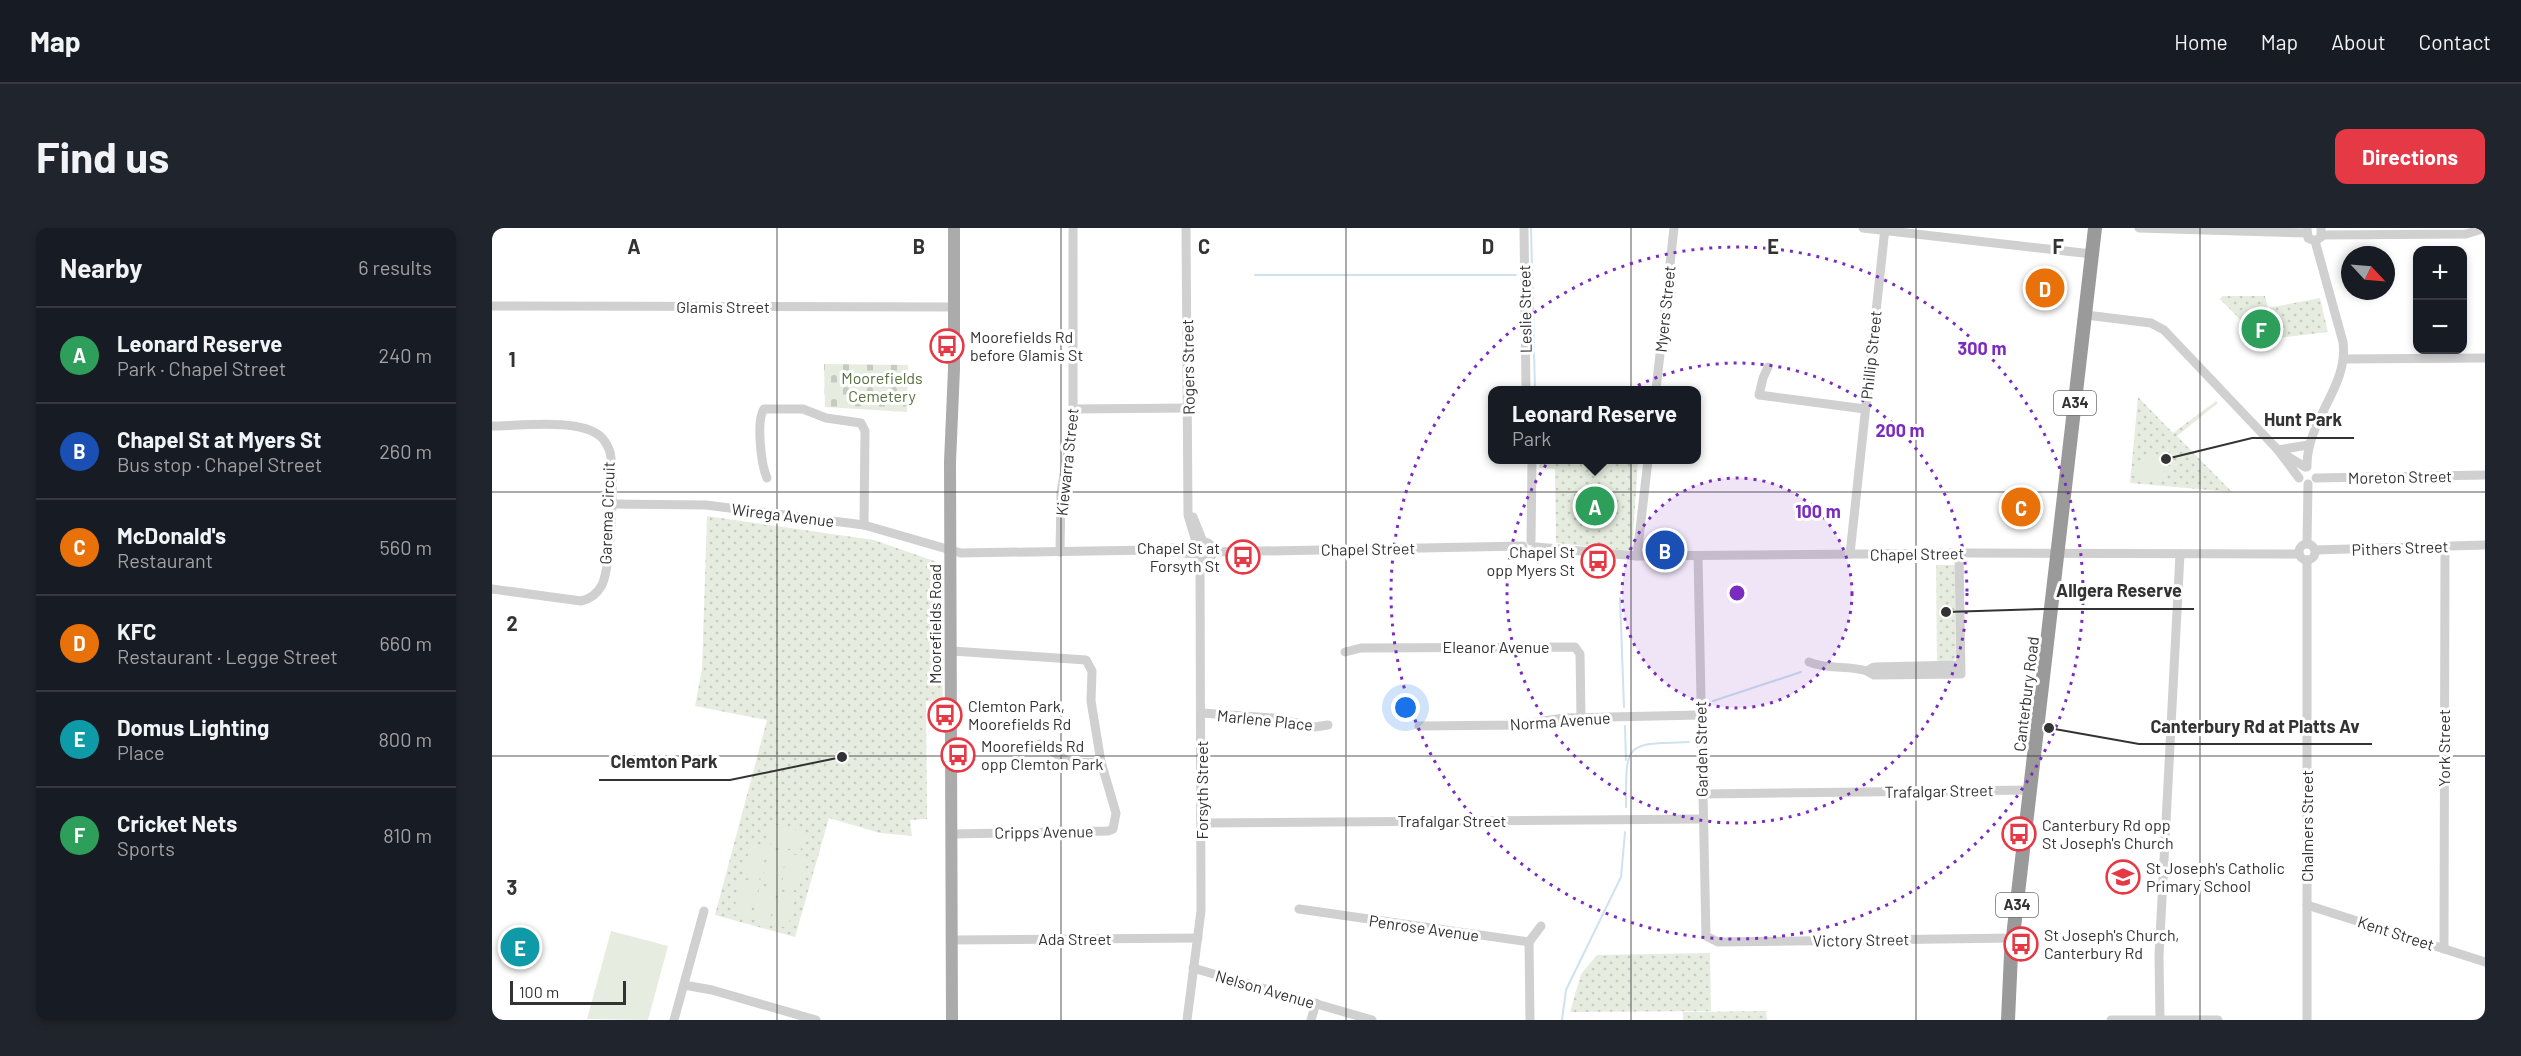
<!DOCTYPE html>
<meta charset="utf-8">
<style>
:root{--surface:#171b24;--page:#20242c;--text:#f1f3f6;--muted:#9ea1a6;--line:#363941;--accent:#e63946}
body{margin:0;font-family:Barlow,sans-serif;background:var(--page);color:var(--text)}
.controls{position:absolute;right:18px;top:18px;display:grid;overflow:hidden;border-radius:12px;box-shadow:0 3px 9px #0003}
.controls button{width:54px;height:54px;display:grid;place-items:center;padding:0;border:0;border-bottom:2px solid var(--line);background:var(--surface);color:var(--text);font:30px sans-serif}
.compass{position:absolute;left:1849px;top:18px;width:54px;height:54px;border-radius:50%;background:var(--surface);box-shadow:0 3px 9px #0003;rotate:116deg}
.scale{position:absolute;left:18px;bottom:15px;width:116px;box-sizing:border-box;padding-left:6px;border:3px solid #333;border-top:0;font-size:16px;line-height:21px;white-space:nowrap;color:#333;-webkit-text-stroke:4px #fff;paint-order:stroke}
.you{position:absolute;left:914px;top:480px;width:21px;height:21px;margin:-15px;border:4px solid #fff;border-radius:50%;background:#1a73e8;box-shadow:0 0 0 9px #1a73e833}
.badge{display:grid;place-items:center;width:39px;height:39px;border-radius:50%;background:var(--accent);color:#fff;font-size:20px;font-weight:700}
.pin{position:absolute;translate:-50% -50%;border:3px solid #fff;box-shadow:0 2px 6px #0006}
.popup{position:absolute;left:996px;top:158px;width:213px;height:78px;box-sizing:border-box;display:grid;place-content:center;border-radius:12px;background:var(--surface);filter:drop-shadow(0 2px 4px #0005);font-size:20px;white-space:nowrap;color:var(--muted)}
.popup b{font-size:22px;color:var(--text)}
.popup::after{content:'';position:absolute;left:50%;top:100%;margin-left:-12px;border:12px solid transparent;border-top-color:var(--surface)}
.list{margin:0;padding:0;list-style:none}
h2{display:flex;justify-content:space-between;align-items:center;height:78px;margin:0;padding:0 24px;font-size:26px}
h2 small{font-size:20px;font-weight:400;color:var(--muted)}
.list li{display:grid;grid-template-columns:39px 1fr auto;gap:18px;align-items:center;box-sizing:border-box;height:96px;padding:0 24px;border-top:2px solid var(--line)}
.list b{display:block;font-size:22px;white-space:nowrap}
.list p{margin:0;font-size:20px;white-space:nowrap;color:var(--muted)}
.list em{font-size:20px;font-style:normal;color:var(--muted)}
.map{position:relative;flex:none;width:1993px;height:792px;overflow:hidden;border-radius:12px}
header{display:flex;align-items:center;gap:36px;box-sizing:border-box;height:84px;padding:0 30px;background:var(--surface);border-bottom:2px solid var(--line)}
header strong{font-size:28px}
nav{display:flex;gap:33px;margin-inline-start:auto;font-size:21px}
.intro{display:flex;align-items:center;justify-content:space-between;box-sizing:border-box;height:144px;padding:0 36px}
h1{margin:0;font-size:42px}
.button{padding:15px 27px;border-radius:12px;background:var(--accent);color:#fff;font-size:21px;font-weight:700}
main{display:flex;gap:36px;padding:0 36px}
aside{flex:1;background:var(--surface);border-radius:12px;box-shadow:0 3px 9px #0003}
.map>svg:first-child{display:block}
.grass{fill:url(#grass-dots)}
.cemetery{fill:url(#cemetery-stones)}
.pitch{fill:#e6ecdf}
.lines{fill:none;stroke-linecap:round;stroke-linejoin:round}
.stream{stroke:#cfe2ee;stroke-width:2}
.minor{stroke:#d0d0d0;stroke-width:9}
.major{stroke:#ababab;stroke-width:12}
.highway{stroke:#9a9a9a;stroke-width:14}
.grid{fill:none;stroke:#333;stroke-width:1.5;stroke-opacity:0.55}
.ring{fill:none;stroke:#7b2cbf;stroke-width:3;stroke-dasharray:3 6}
.labels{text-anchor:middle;stroke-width:6;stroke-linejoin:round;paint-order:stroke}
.shield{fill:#fff;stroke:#707070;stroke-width:1.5}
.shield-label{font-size:15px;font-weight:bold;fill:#333}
.street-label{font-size:16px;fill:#333;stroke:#fff}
.poi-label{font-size:16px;fill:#333;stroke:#fff;text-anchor:start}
.park-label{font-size:16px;fill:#56703f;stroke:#fff}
.grid-label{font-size:20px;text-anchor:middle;font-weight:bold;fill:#333;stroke:#fff;stroke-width:6;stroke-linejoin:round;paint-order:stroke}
.centre{fill:#7b2cbf;stroke:#fff;stroke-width:3}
.ring-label{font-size:18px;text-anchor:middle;font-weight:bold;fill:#7b2cbf;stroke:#fff;stroke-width:6;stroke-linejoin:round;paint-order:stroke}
.leader{fill:none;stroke:#333;stroke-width:2}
.callout-dot{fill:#333;stroke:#fff;stroke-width:2}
.callout-label{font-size:18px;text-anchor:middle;font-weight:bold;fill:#333;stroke:#fff;stroke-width:6;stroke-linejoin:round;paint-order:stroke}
</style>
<header>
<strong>Map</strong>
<nav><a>Home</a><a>Map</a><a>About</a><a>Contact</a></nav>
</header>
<div class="intro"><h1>Find us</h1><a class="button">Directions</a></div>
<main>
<aside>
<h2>Nearby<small>6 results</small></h2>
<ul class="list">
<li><span class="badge" style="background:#2e9e5b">A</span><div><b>Leonard Reserve</b><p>Park · Chapel Street</p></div><em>240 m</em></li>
<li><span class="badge" style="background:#1a4fb4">B</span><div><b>Chapel St at Myers St</b><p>Bus stop · Chapel Street</p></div><em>260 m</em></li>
<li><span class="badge" style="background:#e8710a">C</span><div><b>McDonald's</b><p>Restaurant</p></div><em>560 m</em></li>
<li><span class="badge" style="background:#e8710a">D</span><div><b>KFC</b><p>Restaurant · Legge Street</p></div><em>660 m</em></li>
<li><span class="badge" style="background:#0f9aa8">E</span><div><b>Domus Lighting</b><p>Place</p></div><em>800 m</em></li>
<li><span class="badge" style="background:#2e9e5b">F</span><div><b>Cricket Nets</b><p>Sports</p></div><em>810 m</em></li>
</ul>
</aside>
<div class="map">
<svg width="1993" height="792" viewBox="0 0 1993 792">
<defs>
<pattern id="grass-dots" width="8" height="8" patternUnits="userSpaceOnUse" patternTransform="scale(1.5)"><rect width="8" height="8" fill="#e6ecdf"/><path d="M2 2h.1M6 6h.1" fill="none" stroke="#c6cbc0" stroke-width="1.8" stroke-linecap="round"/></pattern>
<pattern id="cemetery-stones" width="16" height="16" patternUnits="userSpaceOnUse" patternTransform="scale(1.5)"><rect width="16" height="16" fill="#e6ecdf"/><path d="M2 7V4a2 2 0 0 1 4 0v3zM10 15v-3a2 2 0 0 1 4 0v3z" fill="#c6cbc0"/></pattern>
</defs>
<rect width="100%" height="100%" fill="#fff"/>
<g class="grass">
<polygon points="1730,68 1773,68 1776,80 1828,70 1836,104 1768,112 1728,71"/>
<polygon points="1646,169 1681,205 1724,173 1726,175 1685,208 1740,264 1638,255"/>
<polygon points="1047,232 1146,232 1140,323 1064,315 1063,241 1047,240"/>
<polygon points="215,288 382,312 445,334 451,472 434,473 435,591 418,592 420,608 388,605 337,590 303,709 223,687 275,492 203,478 210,441"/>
<polygon points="1444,337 1463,337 1464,430 1460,434 1445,434"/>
<polygon points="1218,725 1219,783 1078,784 1089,746 1105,727"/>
<polygon points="1274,783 1275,792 1191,792 1191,784"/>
</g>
<polygon class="cemetery" points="332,136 416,137 415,184 333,179"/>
<g class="pitch">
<polygon points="1658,229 1673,238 1670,252 1650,252 1644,240"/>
<polygon points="279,595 313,605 308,624 273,614"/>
<polygon points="259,615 276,619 267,653 250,649"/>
<polygon points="278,621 295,625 287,659 270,654"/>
<polygon points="297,625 314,630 306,663 289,659"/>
<polygon points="249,652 266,656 257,690 241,686"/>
<polygon points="268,658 285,662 277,696 260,691"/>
<polygon points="287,663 304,667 296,700 279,696"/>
<polygon points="119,703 176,718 156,792 95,791"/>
</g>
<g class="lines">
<g class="stream">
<polyline points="1039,0 1043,162"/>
<polyline points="763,47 1024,47"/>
<polyline points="1128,370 1132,479"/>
<polyline points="1221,473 1309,444"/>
<polyline points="1133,498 1134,532"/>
<path d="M 1134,579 C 1134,514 1132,516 1197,514"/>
<polyline points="1070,792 1074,762 1129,649 1133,604"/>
</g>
<g class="minor">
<polyline points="694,0 696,287 705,317"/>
<polyline points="1032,0 1034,162"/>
<polyline points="1371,0 1600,26"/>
<polyline points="1647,0 1814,5"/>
<polyline points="1815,0 1816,10 1823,13 1829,9 1829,0"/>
<polyline points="1830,7 1974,6 1993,0"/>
<polyline points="0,78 462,79"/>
<polyline points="1594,87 1659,95 1672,102 1786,222 1807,250"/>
<polyline points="1852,131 1993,130"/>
<polyline points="1276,139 1271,150 1267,167 1373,181"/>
<polyline points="1164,162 1182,0"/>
<polyline points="582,181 696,180"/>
<path d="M 0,198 C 28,198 87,190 108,208 C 112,211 117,220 118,224 C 123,246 119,337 110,357 C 105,366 99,371 89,373 L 0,361"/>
<polyline points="1786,222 1816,217"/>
<polyline points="1792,226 1813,239"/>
<path d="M 1815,239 C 1814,192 1857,159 1851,114 L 1823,13"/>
<path d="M 275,250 C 269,237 264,192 272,181 L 311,181 L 334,190 L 369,195 L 373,203 L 372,297"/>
<polyline points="1824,250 1993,247"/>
<polyline points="119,276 214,277 372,297 469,325 660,322 703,326"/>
<polyline points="701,289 711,314"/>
<polyline points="1039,313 1040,232"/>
<circle cx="712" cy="323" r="9"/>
<polyline points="1815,315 1816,256"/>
<circle cx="1815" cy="324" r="8"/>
<polyline points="1044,319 1145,328 1476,325 1807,326"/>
<polyline points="671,320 703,320"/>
<polyline points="1823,322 1993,317"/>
<polyline points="568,324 569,265 581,191 581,0"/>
<polyline points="720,324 1031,318"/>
<polyline points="1467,325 1469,446 1382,447 1375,443 1382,439 1469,437"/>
<polyline points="1358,326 1393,0"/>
<polyline points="1145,328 1156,232"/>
<polyline points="1206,328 1214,708 1226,714 1521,710"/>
<polyline points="853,424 869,420 1083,419 1088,426 1089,489"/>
<path d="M 1317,434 C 1335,442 1356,437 1375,443"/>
<polyline points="710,485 781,490 823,499 836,497"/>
<polyline points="927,498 1024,497 1072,490 1208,487"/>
<polyline points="548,516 579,535 609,534"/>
<polyline points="1211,566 1539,562"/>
<polyline points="710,595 1211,591"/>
<polyline points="460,606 616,603 621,601 624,585 609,534 599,473 600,443 594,432 460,423"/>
<polyline points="1815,677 1993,734"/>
<polyline points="807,681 1037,714"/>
<polyline points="460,712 706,710"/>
<polyline points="1037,714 1038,792"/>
<polyline points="1037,714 1049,698"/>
<polyline points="1952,721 1953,318"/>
<polyline points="701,740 880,792"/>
<polyline points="192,757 220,762 324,792"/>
<polyline points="1668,791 1667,728 1688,326"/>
<polyline points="182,792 212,683"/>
<polyline points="695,792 709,683 708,331"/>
<polyline points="819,792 824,775"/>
<polyline points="1619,792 1726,792"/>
<polyline points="1815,792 1815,332"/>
</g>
<polyline class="major" points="460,792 458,234 462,141 462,0"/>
<polyline class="highway" points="1516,792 1519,726 1603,0"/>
</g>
<path class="grid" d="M 285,0 L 285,792M 569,0 L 569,792M 854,0 L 854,792M 1139,0 L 1139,792M 1424,0 L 1424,792M 1708,0 L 1708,792M 0,264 L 1993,264M 0,528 L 1993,528"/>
<circle cx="1245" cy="365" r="115" fill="#7b2cbf" fill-opacity=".12"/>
<g class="ring">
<circle cx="1245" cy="365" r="115"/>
<circle cx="1245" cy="365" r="230"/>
<circle cx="1245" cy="365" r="346"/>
</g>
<defs>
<symbol id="bus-ring" viewBox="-11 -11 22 22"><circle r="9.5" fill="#fff" stroke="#e63946" stroke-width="1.5"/><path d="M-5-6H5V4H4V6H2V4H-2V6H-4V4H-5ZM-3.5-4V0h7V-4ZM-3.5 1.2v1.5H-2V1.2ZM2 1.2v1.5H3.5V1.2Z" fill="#e63946"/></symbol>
<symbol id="school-ring" viewBox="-11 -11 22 22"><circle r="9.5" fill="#fff" stroke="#e63946" stroke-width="1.5"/><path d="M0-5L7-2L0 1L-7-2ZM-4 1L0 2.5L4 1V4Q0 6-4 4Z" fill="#e63946"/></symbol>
</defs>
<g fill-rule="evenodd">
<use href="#bus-ring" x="436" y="99" width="38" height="38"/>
<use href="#bus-ring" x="732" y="310" width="38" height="38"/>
<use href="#bus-ring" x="1087" y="314" width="38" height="38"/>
<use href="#bus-ring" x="434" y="468" width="38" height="38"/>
<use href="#bus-ring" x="447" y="508" width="38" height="38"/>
<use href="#bus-ring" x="1508" y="587" width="38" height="38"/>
<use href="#school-ring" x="1612" y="630" width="38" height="38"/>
<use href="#bus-ring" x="1510" y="697" width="38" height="38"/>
</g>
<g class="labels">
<g class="shield">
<rect x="1562" y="163" width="42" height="24" rx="4.5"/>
<rect x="1504" y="665" width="42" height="24" rx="4.5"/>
</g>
<g class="shield-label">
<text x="1583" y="180">A34</text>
<text x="1525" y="682">A34</text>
</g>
<g class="street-label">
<text x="231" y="85">Glamis Street</text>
<text transform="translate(1033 81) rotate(-91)" y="6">Leslie Street</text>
<text transform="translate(1173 81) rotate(-84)" y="6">Myers Street</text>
<text transform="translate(1379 127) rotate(-84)" y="6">Phillip Street</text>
<text transform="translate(696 139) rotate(-91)" y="6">Rogers Street</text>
<text transform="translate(575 234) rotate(-84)" y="6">Kiewarra Street</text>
<text transform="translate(1908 249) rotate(-1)" y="6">Moreton Street</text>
<text transform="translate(115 285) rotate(-88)" y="6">Garema Circuit</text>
<text transform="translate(291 287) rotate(7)" y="6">Wirega Avenue</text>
<text transform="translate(1908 320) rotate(-2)" y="6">Pithers Street</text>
<text transform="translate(876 321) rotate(-1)" y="6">Chapel Street</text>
<text transform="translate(1425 326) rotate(-1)" y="6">Chapel Street</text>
<text transform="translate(443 396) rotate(-90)" y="6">Moorefields Road</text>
<text x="1004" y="425">Eleanor Avenue</text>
<text transform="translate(1534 466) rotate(-83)" y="6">Canterbury Road</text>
<text transform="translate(773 492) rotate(6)" y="6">Marlene Place</text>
<text transform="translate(1068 493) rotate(-4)" y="6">Norma Avenue</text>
<text transform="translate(1952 520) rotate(-90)" y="6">York Street</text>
<text transform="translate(1209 521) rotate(-91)" y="6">Garden Street</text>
<text transform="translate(710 562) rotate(-90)" y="6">Forsyth Street</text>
<text transform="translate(1447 563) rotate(-1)" y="6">Trafalgar Street</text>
<text x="960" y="599">Trafalgar Street</text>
<text transform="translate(1815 598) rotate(-90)" y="6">Chalmers Street</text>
<text transform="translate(552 604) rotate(-1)" y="6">Cripps Avenue</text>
<text transform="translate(932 700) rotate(8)" y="6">Penrose Avenue</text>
<text transform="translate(1904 705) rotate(18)" y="6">Kent Street</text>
<text x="583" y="717">Ada Street</text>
<text transform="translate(1369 712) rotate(-1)" y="6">Victory Street</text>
<text transform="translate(773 761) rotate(16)" y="6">Nelson Avenue</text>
</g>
<g class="poi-label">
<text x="478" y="115">Moorefields Rd<tspan x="478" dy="18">before Glamis St</tspan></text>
<text x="728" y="326" text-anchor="end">Chapel St at<tspan x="728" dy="18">Forsyth St</tspan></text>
<text x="1083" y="330" text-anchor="end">Chapel St<tspan x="1083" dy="18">opp Myers St</tspan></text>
<text x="476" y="484">Clemton Park,<tspan x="476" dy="18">Moorefields Rd</tspan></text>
<text x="489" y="524">Moorefields Rd<tspan x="489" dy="18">opp Clemton Park</tspan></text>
<text x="1550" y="603">Canterbury Rd opp<tspan x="1550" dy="18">St Joseph's Church</tspan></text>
<text x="1654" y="646">St Joseph's Catholic<tspan x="1654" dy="18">Primary School</tspan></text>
<text x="1552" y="713">St Joseph's Church,<tspan x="1552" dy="18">Canterbury Rd</tspan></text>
</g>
<g class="park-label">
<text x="390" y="156">Moorefields<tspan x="390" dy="18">Cemetery</tspan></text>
</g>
</g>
<g class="grid-label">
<text x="142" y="26">A</text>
<text x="427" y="26">B</text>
<text x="712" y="26">C</text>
<text x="996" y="26">D</text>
<text x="1281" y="26">E</text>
<text x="1566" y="26">F</text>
<text x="20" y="139">1</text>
<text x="20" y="403">2</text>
<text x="20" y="667">3</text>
</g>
<circle cx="1245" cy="365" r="9" class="centre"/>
<g class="ring-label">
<text x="1490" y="127">300 m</text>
<text x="1408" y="209">200 m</text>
<text x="1326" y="290">100 m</text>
</g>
<path class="leader" d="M1674 231L1760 210H1862M1454 384L1552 381H1702M1557 500L1647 516H1880M350 529L238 552H107"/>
<g class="callout-dot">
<circle cx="1674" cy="231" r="6"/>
<circle cx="1454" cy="384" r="6"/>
<circle cx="1557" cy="500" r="6"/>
<circle cx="350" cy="529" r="6"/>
</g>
<g class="callout-label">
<text x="1811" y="198">Hunt Park</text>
<text x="1627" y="369">Allgera Reserve</text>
<text x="1763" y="505">Canterbury Rd at Platts Av</text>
<text x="172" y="540">Clemton Park</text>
</g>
</svg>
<div class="controls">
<button>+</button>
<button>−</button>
</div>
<svg class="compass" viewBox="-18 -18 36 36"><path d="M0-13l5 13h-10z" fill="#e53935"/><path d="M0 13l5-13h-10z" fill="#9ea1a6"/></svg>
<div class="scale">100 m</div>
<div class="you"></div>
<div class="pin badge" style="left:1103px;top:278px;background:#2e9e5b">A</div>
<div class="popup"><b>Leonard Reserve</b>Park</div>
<div class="pin badge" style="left:1173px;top:322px;background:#1a4fb4">B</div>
<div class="pin badge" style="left:1529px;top:279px;background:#e8710a">C</div>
<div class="pin badge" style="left:1553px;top:60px;background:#e8710a">D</div>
<div class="pin badge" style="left:28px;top:719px;background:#0f9aa8">E</div>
<div class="pin badge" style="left:1769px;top:101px;background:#2e9e5b">F</div>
</div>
</main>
